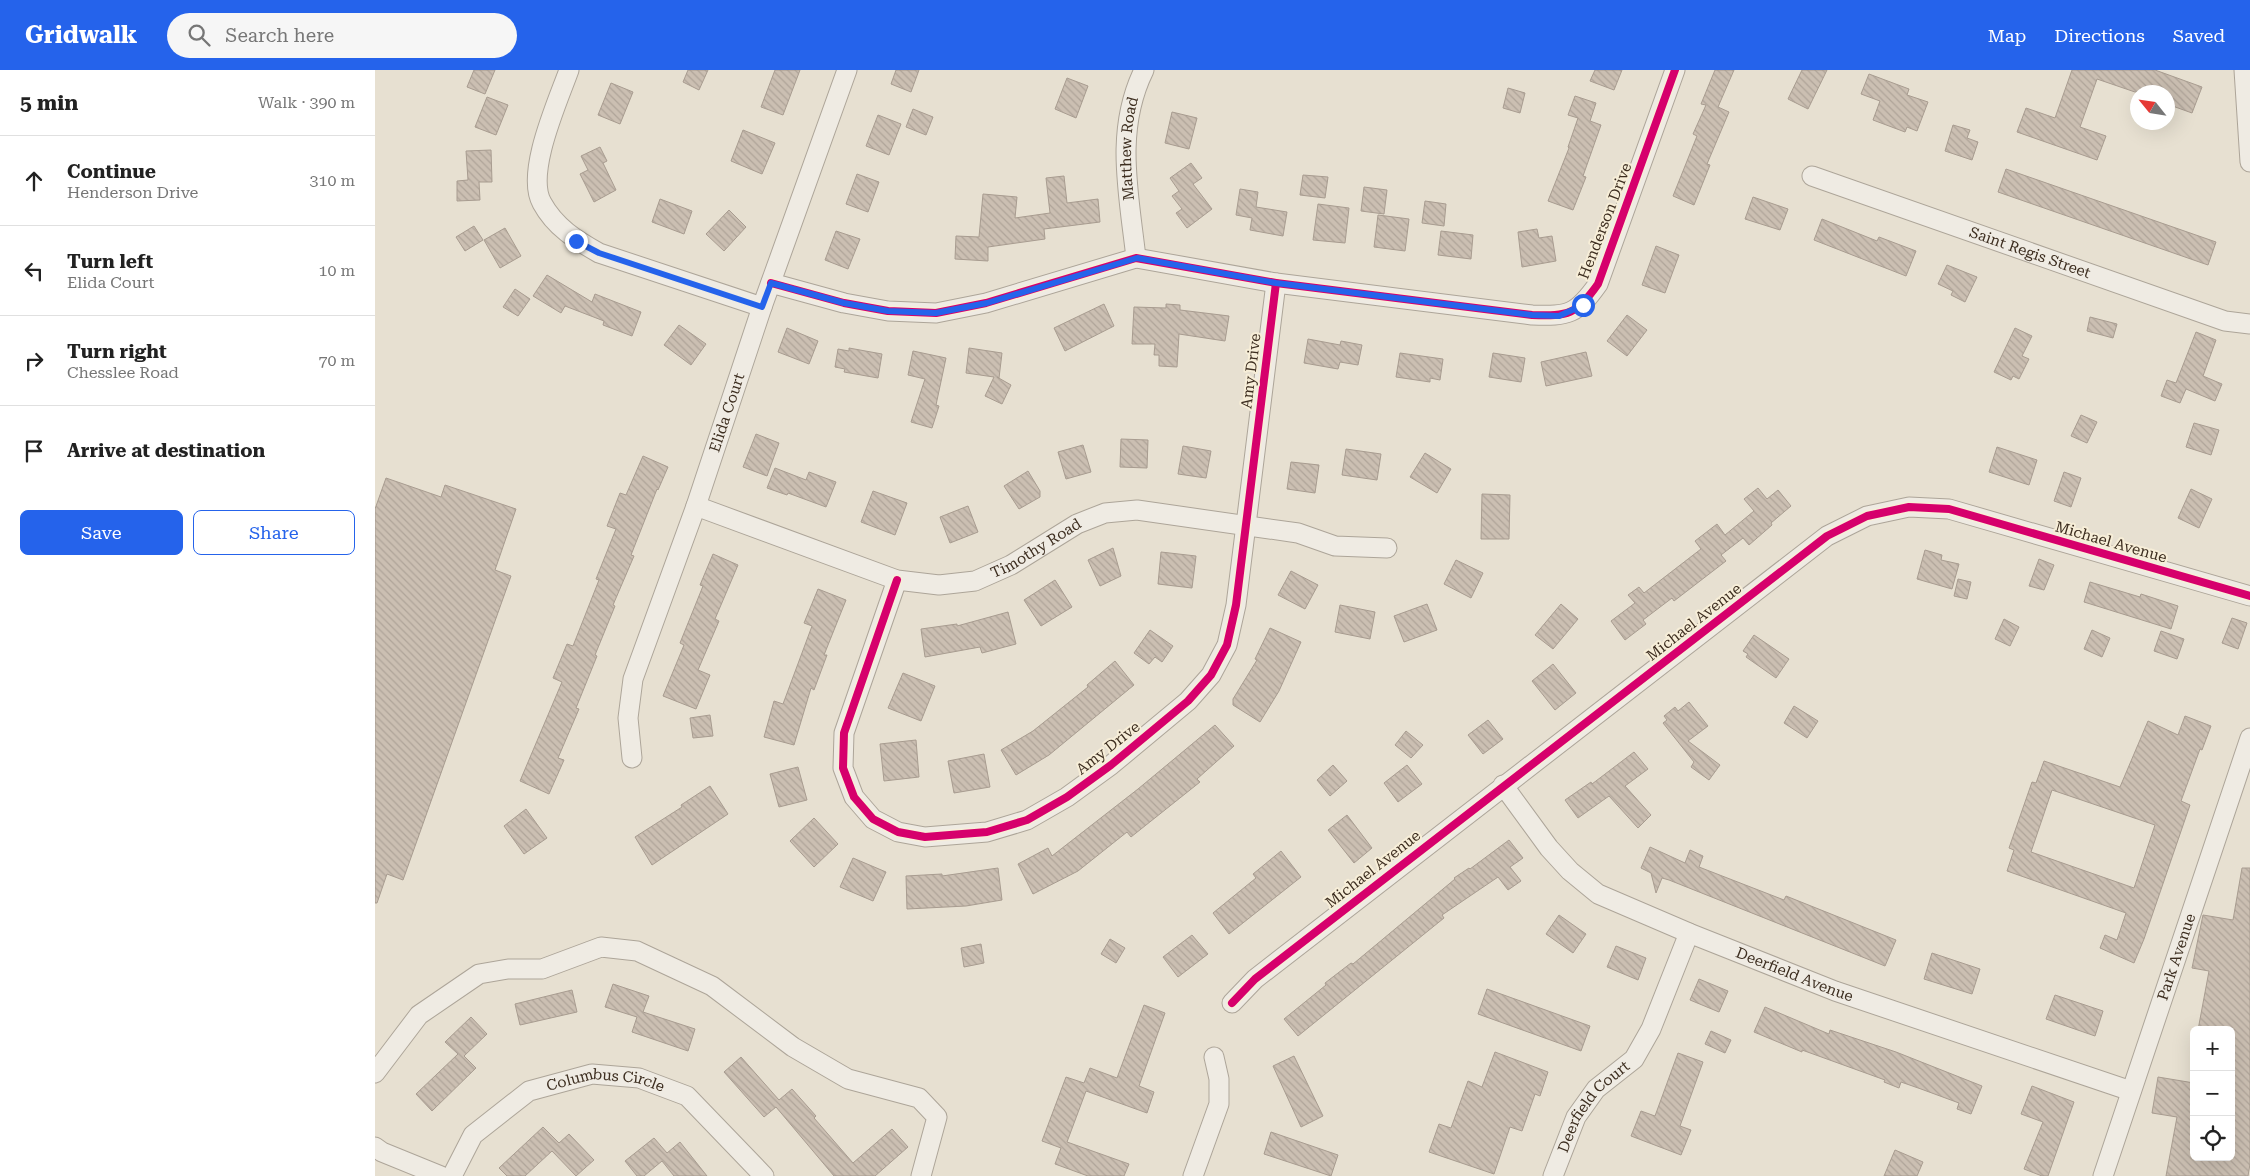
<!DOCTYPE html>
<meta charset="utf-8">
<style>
:root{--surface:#fff;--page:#f6f6f6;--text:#222;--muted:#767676;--line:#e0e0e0;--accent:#2563eb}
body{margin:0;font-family:"Roboto Serif",serif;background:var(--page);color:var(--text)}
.controls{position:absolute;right:15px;bottom:15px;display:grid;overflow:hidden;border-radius:8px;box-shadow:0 5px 20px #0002}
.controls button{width:45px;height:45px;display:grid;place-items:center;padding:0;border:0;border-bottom:1px solid var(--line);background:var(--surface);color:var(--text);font:25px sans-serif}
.compass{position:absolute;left:1755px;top:15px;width:45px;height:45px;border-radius:50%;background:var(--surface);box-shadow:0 5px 20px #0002;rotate:300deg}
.stop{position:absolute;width:15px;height:15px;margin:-11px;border:4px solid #2563eb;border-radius:50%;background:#fff}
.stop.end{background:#2563eb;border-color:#fff;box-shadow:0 1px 5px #0008}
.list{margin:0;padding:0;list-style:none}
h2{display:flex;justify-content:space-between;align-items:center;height:65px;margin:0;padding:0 20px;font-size:21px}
h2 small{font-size:16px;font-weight:400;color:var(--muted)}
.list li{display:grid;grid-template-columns:32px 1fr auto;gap:15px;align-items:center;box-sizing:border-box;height:90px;padding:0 20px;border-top:1px solid var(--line)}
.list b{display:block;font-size:19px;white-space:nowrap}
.list p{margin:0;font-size:16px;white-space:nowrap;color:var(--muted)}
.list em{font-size:16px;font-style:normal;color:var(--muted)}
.actions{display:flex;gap:10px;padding:15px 20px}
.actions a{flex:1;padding:11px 0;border:1px solid var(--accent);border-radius:8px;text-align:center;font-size:18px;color:var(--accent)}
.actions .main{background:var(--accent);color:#fff}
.icon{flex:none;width:28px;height:28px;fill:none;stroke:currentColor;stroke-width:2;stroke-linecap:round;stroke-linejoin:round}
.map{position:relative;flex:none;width:1875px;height:1106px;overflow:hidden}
header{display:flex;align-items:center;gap:30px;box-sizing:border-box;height:70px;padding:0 25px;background:var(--accent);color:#fff}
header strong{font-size:24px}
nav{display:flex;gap:28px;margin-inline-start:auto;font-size:18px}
.search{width:350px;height:45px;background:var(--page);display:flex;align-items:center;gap:12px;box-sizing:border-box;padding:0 18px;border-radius:28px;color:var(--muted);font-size:19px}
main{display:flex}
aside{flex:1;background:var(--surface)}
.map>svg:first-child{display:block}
.building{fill:url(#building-back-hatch);stroke:#a89c90;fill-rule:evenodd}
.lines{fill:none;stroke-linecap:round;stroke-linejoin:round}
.minor-casing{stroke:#ada599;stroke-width:21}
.minor{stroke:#efebe3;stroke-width:19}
.cycleway-casing{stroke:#f7eed8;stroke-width:11}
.cycleway{stroke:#d6006c;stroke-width:8}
.route{stroke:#2563eb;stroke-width:6}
.labels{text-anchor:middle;stroke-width:4;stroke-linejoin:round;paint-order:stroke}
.street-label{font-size:15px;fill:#3d2e20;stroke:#f7eed8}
</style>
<header>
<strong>Gridwalk</strong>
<div class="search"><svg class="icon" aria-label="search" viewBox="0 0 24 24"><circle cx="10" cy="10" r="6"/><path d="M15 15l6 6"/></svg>Search here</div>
<nav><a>Map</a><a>Directions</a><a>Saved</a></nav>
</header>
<main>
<aside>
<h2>5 min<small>Walk · 390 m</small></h2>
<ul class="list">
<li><svg class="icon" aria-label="ahead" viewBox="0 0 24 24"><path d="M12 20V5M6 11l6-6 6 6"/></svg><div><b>Continue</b><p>Henderson Drive</p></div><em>310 m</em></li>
<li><svg class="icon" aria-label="left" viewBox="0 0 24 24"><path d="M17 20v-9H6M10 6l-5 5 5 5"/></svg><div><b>Turn left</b><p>Elida Court</p></div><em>10 m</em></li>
<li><svg class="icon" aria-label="right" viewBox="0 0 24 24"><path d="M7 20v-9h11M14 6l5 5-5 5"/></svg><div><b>Turn right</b><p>Chesslee Road</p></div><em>70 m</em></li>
<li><svg class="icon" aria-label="arrive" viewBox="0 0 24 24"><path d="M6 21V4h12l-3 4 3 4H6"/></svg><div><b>Arrive at destination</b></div></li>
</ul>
<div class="actions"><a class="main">Save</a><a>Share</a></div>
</aside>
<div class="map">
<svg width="1875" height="1106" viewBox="0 0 1875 1106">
<defs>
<pattern id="building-back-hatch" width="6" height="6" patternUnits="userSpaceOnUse" patternTransform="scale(1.25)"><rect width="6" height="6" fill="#cbbfb2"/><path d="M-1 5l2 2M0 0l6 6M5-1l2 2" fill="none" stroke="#afa499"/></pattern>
</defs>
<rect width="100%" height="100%" fill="#e7e0d1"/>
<g class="building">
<polygon points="99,0 120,0 110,24 92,17"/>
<polygon points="313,0 333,0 324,20 308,12"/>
<polygon points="400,0 425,0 408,45 386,37"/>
<polygon points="521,0 544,0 536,22 516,14"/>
<polygon points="1220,0 1247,0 1239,20 1215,11"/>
<polygon points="1340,0 1359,0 1343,37 1354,42 1332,94 1335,95 1319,135 1298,126 1322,66 1318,64 1331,35 1326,34"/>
<polygon points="1427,0 1452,0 1433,39 1413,29"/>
<polygon points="1697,0 1780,0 1827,17 1817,43 1792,34 1792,22 1760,22 1722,9 1705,57 1731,66 1722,90 1642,62 1651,38 1680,48"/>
<polygon points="1494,4 1534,19 1532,25 1553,32 1542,61 1532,57 1530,62 1498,50 1505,31 1486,24"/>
<polygon points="692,8 713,16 701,48 680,39"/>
<polygon points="236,13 258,22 245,54 223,45"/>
<polygon points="1133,18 1150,23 1145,43 1128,38"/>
<polygon points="1200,26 1221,33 1215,51 1226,55 1208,106 1211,107 1198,140 1173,131 1194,78 1193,77 1203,48 1193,45"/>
<polygon points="112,27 133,35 121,65 100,57"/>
<polygon points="538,39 558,47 551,65 531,57"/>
<polygon points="797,42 822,48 814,79 790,73"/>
<polygon points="503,45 526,54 514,85 491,76"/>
<polygon points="1578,55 1595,60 1592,68 1603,72 1597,90 1570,81"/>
<polygon points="368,60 400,73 387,104 356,91"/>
<polygon points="225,77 232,91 228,93 241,120 219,132 205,104 213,100 206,86"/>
<polygon points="116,80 117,112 104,112 105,130 82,131 82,111 93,110 91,81"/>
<polygon points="816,93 827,108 818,114 837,139 812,158 801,143 807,139 797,126 804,121 795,108"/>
<polygon points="1631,99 1841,172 1833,195 1623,122"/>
<polygon points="482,104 504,112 493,142 471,134"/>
<polygon points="928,105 953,107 950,128 925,125"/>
<polygon points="689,106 692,133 723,129 725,152 669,159 670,169 613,177 613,191 580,189 581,166 604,167 608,124 642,127 640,148 675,143 671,108"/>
<polygon points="989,117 1012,120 1009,144 986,141"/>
<polygon points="865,119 883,122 881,137 912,142 908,166 875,160 877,148 861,145"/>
<polygon points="1378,127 1413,139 1405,160 1370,149"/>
<polygon points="285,129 317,141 309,164 277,152"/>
<polygon points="1050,131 1071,134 1069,156 1047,153"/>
<polygon points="943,134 974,138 970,173 938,170"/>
<polygon points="354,140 371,157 349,181 331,164"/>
<polygon points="1003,145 1034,149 1030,181 999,177"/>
<polygon points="1447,149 1502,171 1504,167 1541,181 1531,206 1439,170"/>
<polygon points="99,156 108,170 90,181 81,167"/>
<polygon points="130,158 146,186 125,198 109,170"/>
<polygon points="1162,159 1164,168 1177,166 1181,191 1147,197 1143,162"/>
<polygon points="461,161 485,169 473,199 450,190"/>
<polygon points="1066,161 1098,165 1096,189 1063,185"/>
<polygon points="1281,176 1304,185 1290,223 1267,215"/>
<polygon points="1572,195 1602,207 1590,232 1576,225 1578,221 1563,214"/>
<polygon points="172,205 217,232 220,224 266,242 257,266 228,255 229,251 190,236 186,243 158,226"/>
<polygon points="140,219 155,229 143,246 128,237"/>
<polygon points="729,234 739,256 690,281 679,258"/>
<polygon points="791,234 805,235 805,240 854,246 850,271 804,264 802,297 784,296 784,285 779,285 780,274 757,274 759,237 791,238"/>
<polygon points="1252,245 1272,260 1252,286 1232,271"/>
<polygon points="1715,247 1742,254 1738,268 1712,261"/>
<polygon points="304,255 331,274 316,295 289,275"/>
<polygon points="412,258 443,271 434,294 403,282"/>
<polygon points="1640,258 1657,266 1647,286 1654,289 1644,309 1638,306 1636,310 1619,302"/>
<polygon points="1821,262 1841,270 1828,306 1847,314 1840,331 1811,319 1805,333 1786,326 1792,310 1801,313"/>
<polygon points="933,269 965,275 966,271 987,275 983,295 965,292 963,299 929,293"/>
<polygon points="474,278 507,284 503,308 469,302 470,299 460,297 463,279 474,281"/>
<polygon points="594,278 627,283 624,308 622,307 636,315 627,334 610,326 619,307 591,303"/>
<polygon points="538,281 571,288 561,335 564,336 557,358 536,352 550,309 533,305"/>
<polygon points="1211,282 1217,306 1171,316 1166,292"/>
<polygon points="1025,283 1068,289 1065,310 1055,308 1055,312 1021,307"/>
<polygon points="1118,283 1150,288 1146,312 1114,307"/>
<polygon points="1706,345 1722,352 1712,373 1696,366"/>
<polygon points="1819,353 1844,360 1836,385 1811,377"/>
<polygon points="381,364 404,373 392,406 368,397"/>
<polygon points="746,369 773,370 772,398 745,397"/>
<polygon points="708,375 716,402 691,409 683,382"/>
<polygon points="808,376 836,381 831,408 803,404"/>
<polygon points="1622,377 1662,390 1654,415 1614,402"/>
<polygon points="971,379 1006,384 1002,410 967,405"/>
<polygon points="1050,383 1076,399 1062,423 1035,407"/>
<polygon points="268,386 293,397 283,420 282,419 256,485 259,486 238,535 240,536 220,585 222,586 201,638 204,639 183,688 189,690 174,724 145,711 187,612 178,608 192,574 198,576 224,510 221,509 241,459 232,456 245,423 251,425"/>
<polygon points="916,392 944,395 940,423 912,419"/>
<polygon points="400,398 431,410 434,402 461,412 451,437 413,423 412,425 392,418"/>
<polygon points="653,401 665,421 665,427 644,439 629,416"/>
<polygon points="1689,402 1706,408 1696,437 1679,431"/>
<polygon points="11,408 66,427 70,415 141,439 120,500 136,506 28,810 12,804 2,833 0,833 0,439"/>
<polygon points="1383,418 1392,429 1403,420 1416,436 1396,453 1397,455 1374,475 1368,468 1346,485 1351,491 1299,531 1297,528 1268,550 1271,554 1250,570 1236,551 1260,533 1253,525 1264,517 1269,523 1326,479 1320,471 1342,454 1350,465 1379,441 1369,429"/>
<polygon points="1816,419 1837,429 1824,458 1803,448"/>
<polygon points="498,421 532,433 520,465 486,452"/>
<polygon points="1107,424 1135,425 1134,469 1106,469"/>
<polygon points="593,436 603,462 575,473 565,447"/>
<polygon points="738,478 746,506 725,516 713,490"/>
<polygon points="1550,480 1567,485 1566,490 1584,494 1577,519 1542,509"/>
<polygon points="786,482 821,486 817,518 783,514"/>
<polygon points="338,484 363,495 340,549 344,551 323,600 335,605 321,639 288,626 309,575 305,573 328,516 325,515"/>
<polygon points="1664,489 1679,495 1669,520 1654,516"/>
<polygon points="1081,490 1108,503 1096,528 1069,514"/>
<polygon points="916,501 943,515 930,539 903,525"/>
<polygon points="1583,509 1596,512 1592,529 1579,526"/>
<polygon points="680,510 697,537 666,556 649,530"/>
<polygon points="1715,512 1765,527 1766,524 1803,536 1796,559 1709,532"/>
<polygon points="443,519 471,530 449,585 452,585 439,620 436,618 419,675 389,667 399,631 408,634 437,556 429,553"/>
<polygon points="1052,534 1062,560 1029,572 1019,546"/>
<polygon points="1186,534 1203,549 1178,579 1160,565"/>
<polygon points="965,535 1000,542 995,569 960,562"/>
<polygon points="633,542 641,574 607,583 605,577 550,587 546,559 582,554 582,556"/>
<polygon points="1857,548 1872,553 1863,579 1847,573"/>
<polygon points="1629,549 1644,557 1635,576 1620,569"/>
<polygon points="895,558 926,572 904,621 885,652 858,635 858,629 882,590 880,589"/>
<polygon points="775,560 798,576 787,592 780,587 774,594 759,583"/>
<polygon points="1717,560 1735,568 1727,587 1709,579"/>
<polygon points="1786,561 1809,569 1802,589 1779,581"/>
<polygon points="1379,565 1414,589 1401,608 1371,587 1373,584 1368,581"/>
<polygon points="740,591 759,615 674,685 641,705 626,680 658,661 713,617 712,615"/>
<polygon points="1178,594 1201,623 1180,640 1157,611"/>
<polygon points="528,603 560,616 546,651 513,638"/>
<polygon points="1314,632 1333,656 1313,671 1345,695 1334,710 1316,697 1319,692 1288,653 1292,650 1289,646 1300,637 1303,641"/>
<polygon points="1419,636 1443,651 1432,668 1409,653"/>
<polygon points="335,645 338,666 318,668 315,648"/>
<path d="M 1810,646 L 1836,656 L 1827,680 L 1825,679 L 1806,731 L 1815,735 L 1769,869 L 1759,893 L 1725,878 L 1730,865 L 1742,870 L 1751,843 L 1632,801 L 1639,780 L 1634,778 L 1657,712 L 1661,713 L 1669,691 L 1745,717 L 1773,651 L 1803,665 ZM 1677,720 L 1780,755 L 1759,818 L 1656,782 Z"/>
<polygon points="1113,650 1128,669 1108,684 1093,665"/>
<polygon points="840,655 859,676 822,709 825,712 756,767 752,762 703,801 658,824 643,794 673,778 677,786 763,719"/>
<polygon points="1031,661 1048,675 1036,688 1020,675"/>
<polygon points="541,670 544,707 509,711 505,674"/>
<polygon points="1259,682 1273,699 1250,716 1276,745 1263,758 1234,726 1203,748 1190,730 1216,712 1217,714"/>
<polygon points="609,684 615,717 579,723 573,691"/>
<polygon points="958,695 972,711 955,726 942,710"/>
<polygon points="1032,695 1047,714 1023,732 1009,713"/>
<polygon points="423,697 432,730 404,737 395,704"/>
<polygon points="335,716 353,744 277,795 260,767 307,737 306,735"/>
<polygon points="151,739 172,768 149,784 129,756"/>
<polygon points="972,745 997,778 979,793 953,760"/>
<polygon points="439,748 463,774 439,797 415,771"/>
<polygon points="1134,770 1148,788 1135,797 1146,811 1133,820 1123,807 1067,845 1069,848 923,966 909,949 951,915 950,913 976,893 978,894 1080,809 1079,808 1094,798 1095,799"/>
<polygon points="1275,777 1310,793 1315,780 1328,786 1324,797 1409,830 1411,826 1521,870 1510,896 1294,810 1287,808 1281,823 1276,803 1266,798"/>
<polygon points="906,781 926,807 854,864 838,843 881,808 878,804"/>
<polygon points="478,788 511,802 498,831 465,817"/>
<polygon points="623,798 627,830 591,836 532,839 531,806 567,804 567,806"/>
<polygon points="1867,798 1875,798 1875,1094 1873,1106 1791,1106 1802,1047 1777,1043 1783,1007 1819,1013 1819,1087 1856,1087 1856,960 1823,960 1834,901 1817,898 1828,845 1858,850"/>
<polygon points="1184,845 1211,864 1198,883 1171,864"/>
<polygon points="817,865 833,884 803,907 788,887"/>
<polygon points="735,869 750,878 741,893 726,884"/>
<polygon points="606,874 609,893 589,897 586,878"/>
<polygon points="1241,876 1271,888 1263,910 1232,897"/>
<polygon points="1557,883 1605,899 1597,924 1549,909"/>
<polygon points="1324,909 1353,921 1344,942 1315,930"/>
<polygon points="238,914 274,926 268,942 320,959 313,981 257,962 262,947 230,937"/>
<polygon points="1112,919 1215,956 1206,981 1103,944"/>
<polygon points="197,920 202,942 145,955 140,934"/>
<polygon points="1680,925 1728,941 1720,966 1671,949"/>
<polygon points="769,935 790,943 764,1016 779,1022 772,1043 711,1021 692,1072 754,1094 749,1106 713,1106 680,1094 686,1078 667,1071 691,1007 709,1013 715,998 742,1008"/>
<polygon points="1390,937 1454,964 1455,960 1521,982 1607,1016 1596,1044 1582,1039 1584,1033 1546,1019 1526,1012 1524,1018 1509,1012 1510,1010 1427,980 1427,982 1379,962"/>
<polygon points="96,947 112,964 89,986 101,998 57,1041 41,1024 83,984 70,972"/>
<polygon points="1336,961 1356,970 1350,983 1330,974"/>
<polygon points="1120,982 1173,1002 1165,1026 1160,1024 1147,1061 1135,1057 1119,1104 1054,1082 1064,1054 1076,1058 1093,1011 1107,1017"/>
<polygon points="1303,983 1328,992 1305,1056 1316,1060 1306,1085 1256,1066 1266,1041 1280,1046"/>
<polygon points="919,986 948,1046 926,1057 898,996"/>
<polygon points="366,987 404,1030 417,1019 441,1046 439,1048 478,1093 517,1059 533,1077 500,1106 459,1106 401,1037 389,1047 349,1002"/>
<polygon points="1657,1016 1699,1032 1673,1106 1667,1106 1649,1099 1668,1052 1646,1044"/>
<polygon points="168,1057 184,1073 194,1064 219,1090 201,1106 177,1081 150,1106 132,1106 124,1098"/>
<polygon points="896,1062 963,1085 956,1106 889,1084"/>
<polygon points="279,1068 292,1083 305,1072 332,1106 299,1106 287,1091 269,1106 262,1106 250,1091"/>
<polygon points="1520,1080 1548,1092 1542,1106 1509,1106"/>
</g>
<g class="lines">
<defs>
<g id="minor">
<path d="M 194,0 C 183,31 150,103 167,133 C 180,157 201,170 224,183 L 387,237"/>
<polyline points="1869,0 1875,92"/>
<path id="s1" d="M 1437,106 L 1850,251 L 1875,254"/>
<path id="s2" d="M 761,188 C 754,124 739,61 769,0"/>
<path d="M 396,213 L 469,233 L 513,241 L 561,243 L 611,233 L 761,188 L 901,213 L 1157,245 C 1194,246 1201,245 1223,214 L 1300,0"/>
<path id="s3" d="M 321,436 L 522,510 L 564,515 L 600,511 L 636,495 L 702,454 L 730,443 L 762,440 L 923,463 L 960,476 L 1012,478"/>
<polyline points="522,510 469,663 468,698 479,727 498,749 523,762 550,767 612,762 652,750 692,727 736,695 813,631 836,605 852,575 861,535 901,213"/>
<path id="s4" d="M 257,688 L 253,648 L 258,609 L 321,436 L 387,237 L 472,0"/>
<path id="s5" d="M 1128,715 L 1174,778 L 1195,801 L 1223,824 L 1314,863 L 1460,921 L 1756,1021"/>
<polyline points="857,933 880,909 1452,466 1492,446 1534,437 1574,439 1875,526"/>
<polyline points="0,1003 44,945 104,904 133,899 167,899 226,877 262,881 337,916 418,977 473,1009 544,1028 562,1047 546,1106"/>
<polyline points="0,1077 7,1082 66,1106"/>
<path id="s6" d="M 77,1106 L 98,1065 L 154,1021 L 217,1004 L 264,1008 L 312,1026 L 389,1106"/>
<polyline points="818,1106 844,1034 844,1009 839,987"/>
<path id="s7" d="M 1178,1106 L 1201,1047 L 1221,1019 L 1259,989 L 1276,959 L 1314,863"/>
<path id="s8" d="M 1728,1106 L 1875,668"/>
</g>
</defs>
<use href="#minor" class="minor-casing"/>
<use href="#minor" class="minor"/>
<defs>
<g id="cycleway">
<path d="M 396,213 L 469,233 L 513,241 L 561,243 L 611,233 L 761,188 L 901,213 L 1157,245 C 1194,246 1201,245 1223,214 L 1300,0"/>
<polyline points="522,510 469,663 468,698 479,727 498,749 523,762 550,767 612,762 652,750 692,727 736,695 813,631 836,605 852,575 861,535 901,213"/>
<polyline points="857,933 880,909 1452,466 1492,446 1534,437 1574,439 1875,526"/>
</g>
</defs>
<use href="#cycleway" class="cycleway-casing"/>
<use href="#cycleway" class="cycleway"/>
</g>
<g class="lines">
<polyline class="route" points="201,171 224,183 387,237 396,213 469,233 513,241 561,243 612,233 762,188 901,213 1157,245 1184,246 1208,235"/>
</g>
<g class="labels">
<g class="street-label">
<text dy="5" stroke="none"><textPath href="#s2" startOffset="110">Matthew Road</textPath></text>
<text transform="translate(1230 151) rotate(-69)" y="5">Henderson Drive</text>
<text dy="5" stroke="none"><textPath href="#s1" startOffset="231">Saint Regis Street</textPath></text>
<text transform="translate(876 301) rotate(-83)" y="5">Amy Drive</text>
<text dy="5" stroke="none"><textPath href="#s4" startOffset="362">Elida Court</textPath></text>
<text transform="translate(1736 472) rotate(16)" y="5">Michael Avenue</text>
<text dy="5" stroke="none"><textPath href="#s3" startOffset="362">Timothy Road</textPath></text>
<text transform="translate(1319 552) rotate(-38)" y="5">Michael Avenue</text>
<text transform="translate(733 678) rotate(-38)" y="5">Amy Drive</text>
<text transform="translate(998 799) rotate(-38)" y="5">Michael Avenue</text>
<text dy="5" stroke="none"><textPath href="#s8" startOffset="231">Park Avenue</textPath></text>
<text dy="5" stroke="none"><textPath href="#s5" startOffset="358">Deerfield Avenue</textPath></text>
<text dy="5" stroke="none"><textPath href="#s6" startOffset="196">Columbus Circle</textPath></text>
<text dy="5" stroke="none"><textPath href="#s7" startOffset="82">Deerfield Court</textPath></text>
</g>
</g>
</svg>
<div class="controls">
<button>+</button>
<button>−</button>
<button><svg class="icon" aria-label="locate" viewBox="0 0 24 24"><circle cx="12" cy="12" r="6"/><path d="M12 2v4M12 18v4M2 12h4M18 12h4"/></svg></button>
</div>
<svg class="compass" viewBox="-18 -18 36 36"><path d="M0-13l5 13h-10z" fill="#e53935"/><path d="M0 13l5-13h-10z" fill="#767676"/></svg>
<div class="stop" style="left:1208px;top:235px"></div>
<div class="stop end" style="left:201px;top:171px"></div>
</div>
</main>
